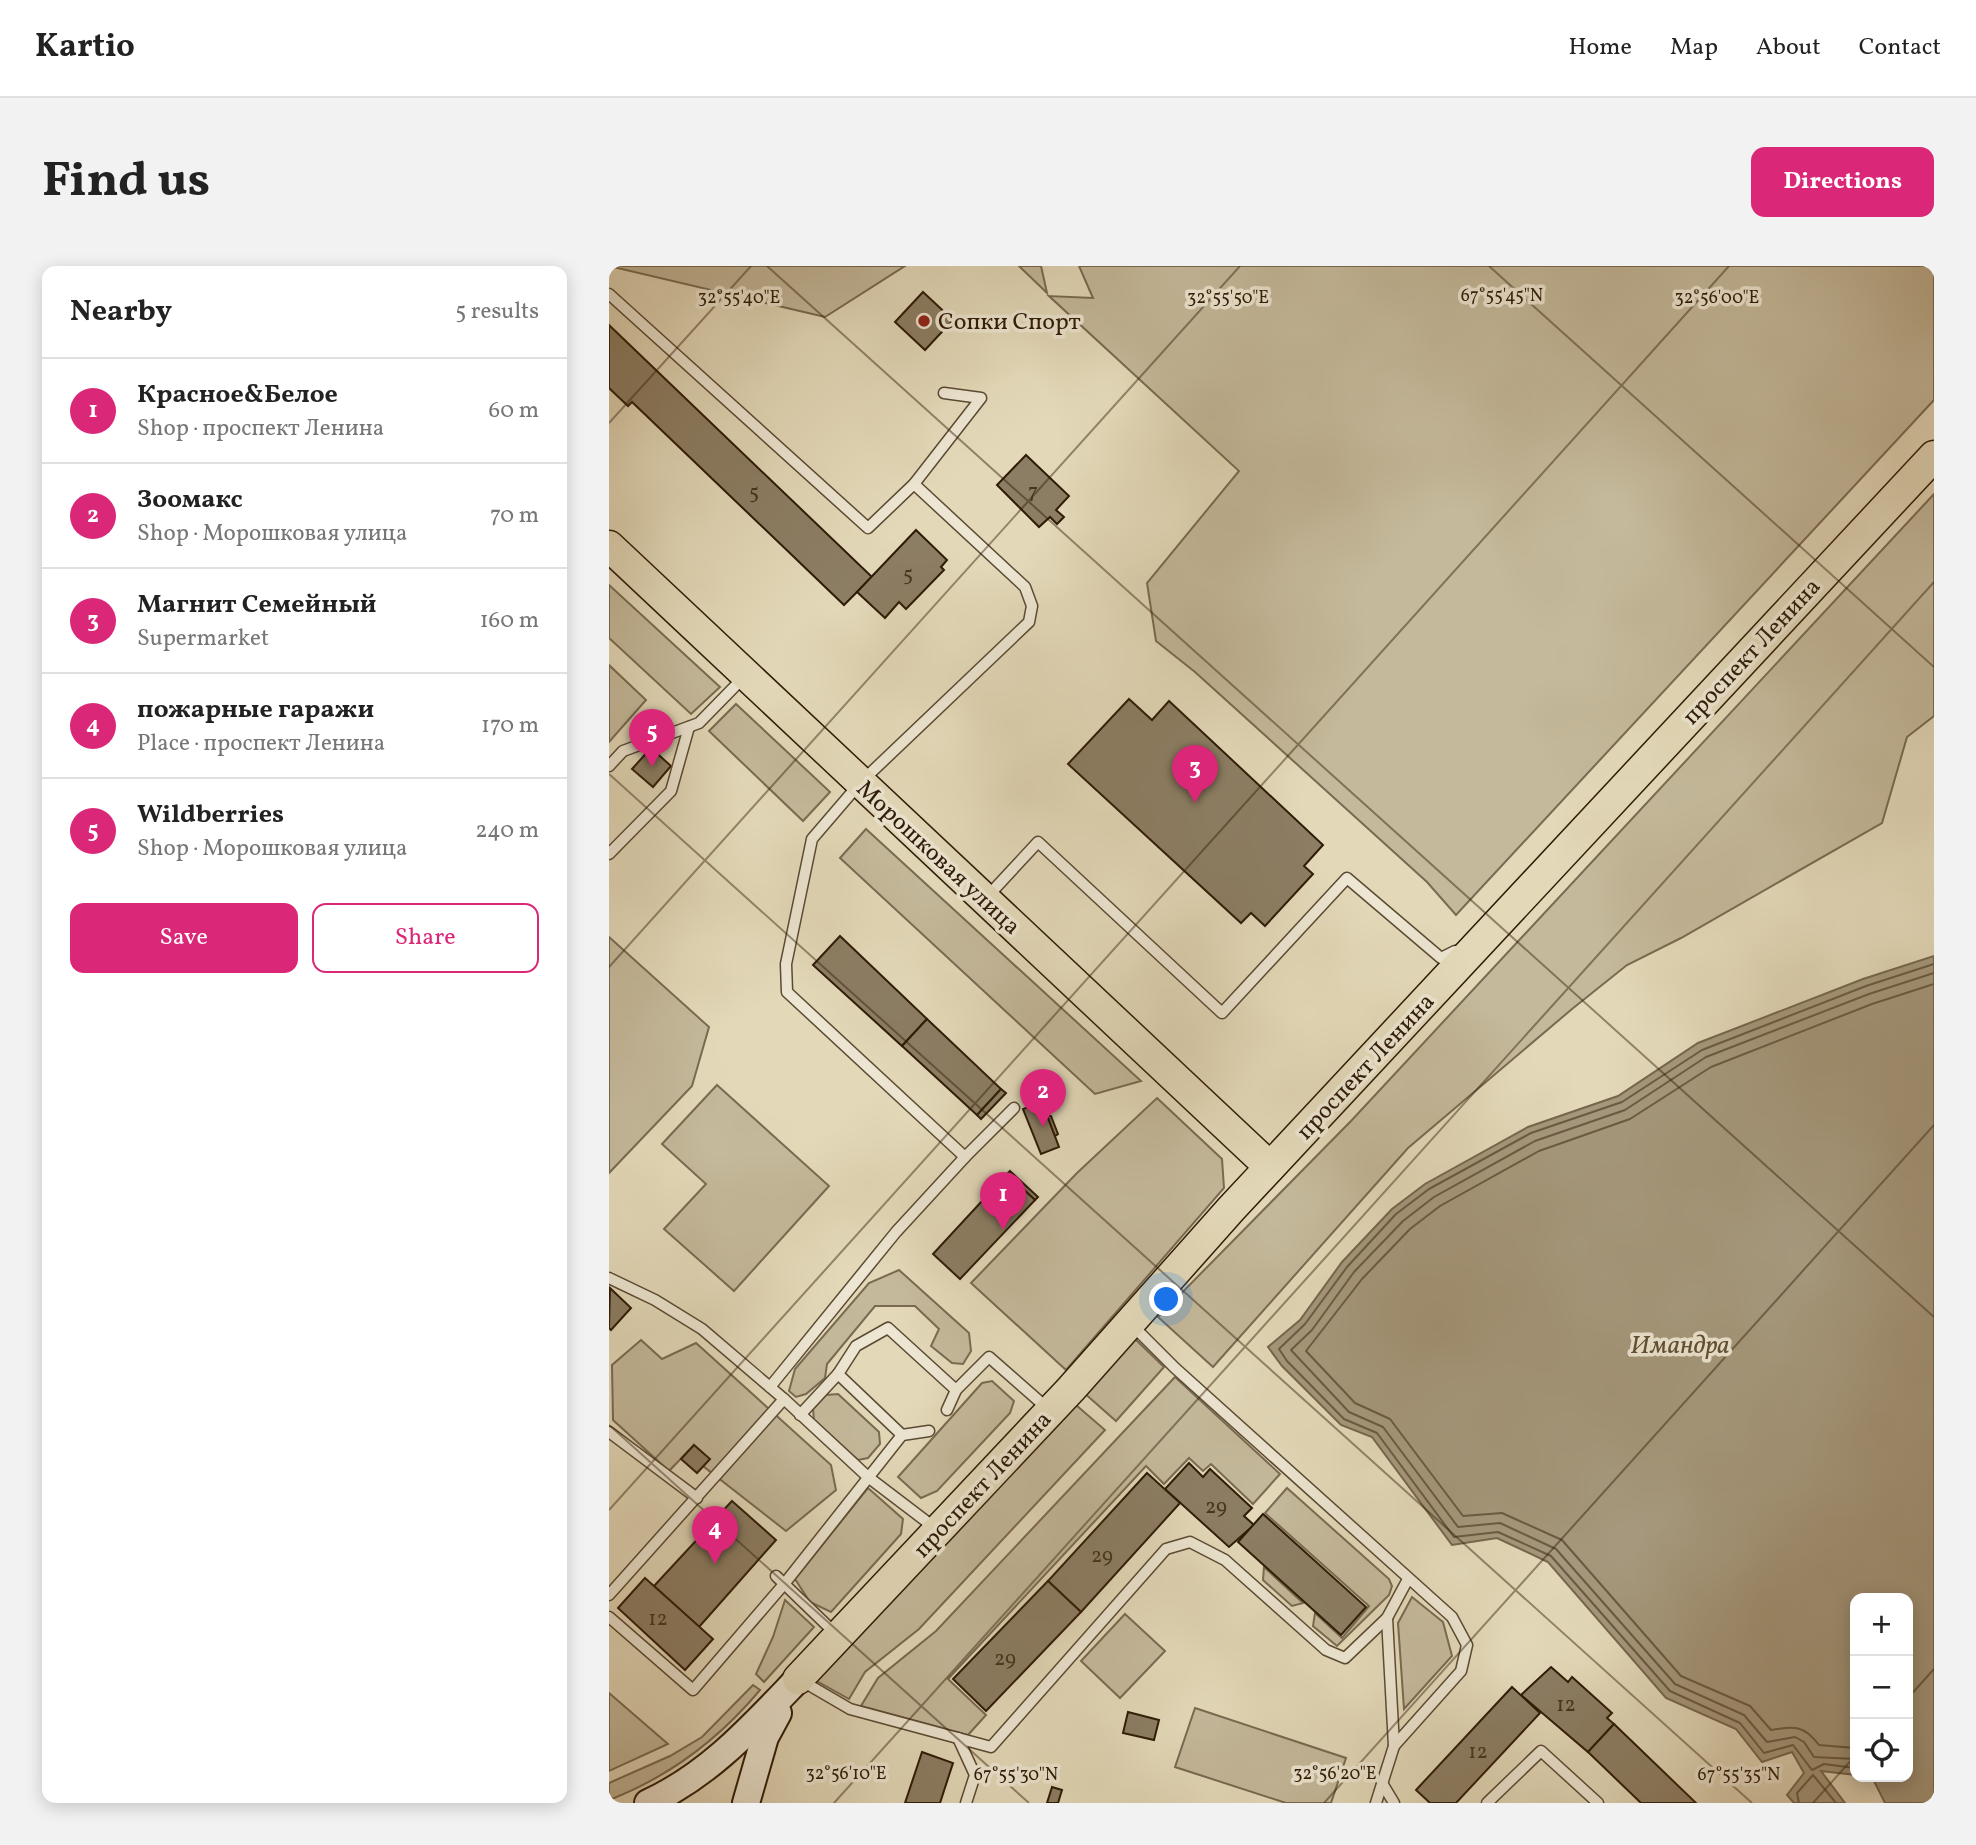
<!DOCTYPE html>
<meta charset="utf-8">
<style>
:root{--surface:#fff;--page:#f2f2f2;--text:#222;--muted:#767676;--line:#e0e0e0;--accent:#db2777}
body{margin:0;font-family:Vollkorn,serif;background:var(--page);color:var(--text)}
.controls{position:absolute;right:21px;bottom:21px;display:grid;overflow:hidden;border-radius:14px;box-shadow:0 4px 18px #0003}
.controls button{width:63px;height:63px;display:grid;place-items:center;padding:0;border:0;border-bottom:2px solid var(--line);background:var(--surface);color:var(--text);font:35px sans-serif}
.you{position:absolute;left:558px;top:1034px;width:24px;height:24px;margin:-18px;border:5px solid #fff;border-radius:50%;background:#1a73e8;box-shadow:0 0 0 10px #1a73e833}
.badge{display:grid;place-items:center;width:46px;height:46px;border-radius:50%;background:var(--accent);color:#fff;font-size:23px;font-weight:700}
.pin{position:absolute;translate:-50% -58px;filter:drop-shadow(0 2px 4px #0008)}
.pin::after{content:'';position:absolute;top:37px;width:24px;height:21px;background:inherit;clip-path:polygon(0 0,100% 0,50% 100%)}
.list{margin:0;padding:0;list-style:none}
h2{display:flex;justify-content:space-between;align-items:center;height:91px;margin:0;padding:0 28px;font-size:30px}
h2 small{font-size:23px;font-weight:400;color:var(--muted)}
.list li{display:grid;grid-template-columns:46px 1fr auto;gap:21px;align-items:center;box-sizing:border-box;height:105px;padding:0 28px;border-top:2px solid var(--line)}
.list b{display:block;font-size:26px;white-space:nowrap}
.list p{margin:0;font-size:23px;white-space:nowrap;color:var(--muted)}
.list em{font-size:23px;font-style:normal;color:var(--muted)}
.actions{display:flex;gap:14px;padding:21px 28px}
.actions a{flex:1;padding:16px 0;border:2px solid var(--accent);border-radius:14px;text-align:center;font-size:24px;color:var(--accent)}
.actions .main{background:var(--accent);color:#fff}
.icon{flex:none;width:38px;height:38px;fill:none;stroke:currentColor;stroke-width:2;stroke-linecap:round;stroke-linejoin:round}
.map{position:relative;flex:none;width:1325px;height:1537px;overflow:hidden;border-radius:14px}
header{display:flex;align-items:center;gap:42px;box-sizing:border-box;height:98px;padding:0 35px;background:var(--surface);border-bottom:2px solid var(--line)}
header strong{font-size:33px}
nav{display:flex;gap:38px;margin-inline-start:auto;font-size:24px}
.intro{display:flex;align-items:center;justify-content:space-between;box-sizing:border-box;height:168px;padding:0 42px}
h1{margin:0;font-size:49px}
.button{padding:18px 32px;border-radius:14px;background:var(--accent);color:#fff;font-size:24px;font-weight:700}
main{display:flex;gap:42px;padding:0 42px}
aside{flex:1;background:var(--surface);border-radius:14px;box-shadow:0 4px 18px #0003}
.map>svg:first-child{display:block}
.green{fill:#c4b99b;stroke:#796a51;stroke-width:2}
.water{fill:#a5987c;stroke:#75664d;stroke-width:2}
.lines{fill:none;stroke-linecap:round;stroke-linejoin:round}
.shore{stroke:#6a5a42;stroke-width:2}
.building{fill:#8c7e64;stroke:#2e1b07;stroke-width:2}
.lane-casing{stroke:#5b4a34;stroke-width:13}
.secondary-casing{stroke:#2e1b07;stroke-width:30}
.primary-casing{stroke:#2e1b07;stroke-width:33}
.lane{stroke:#ede6d2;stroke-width:10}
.secondary{stroke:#ede6d2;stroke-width:26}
.primary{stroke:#e3d9b9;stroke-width:30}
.ticks{fill:none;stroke:#2e1b07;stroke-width:2;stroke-opacity:0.45}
.poi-dot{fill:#8f2418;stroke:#ede6d2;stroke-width:2.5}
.labels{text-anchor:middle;stroke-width:7;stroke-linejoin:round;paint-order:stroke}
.number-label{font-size:21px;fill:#46341e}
.poi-label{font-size:24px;fill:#2e1b07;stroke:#ede6d2;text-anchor:start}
.street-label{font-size:24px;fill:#2e1b07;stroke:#ede6d2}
.water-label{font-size:26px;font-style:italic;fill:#5e4d36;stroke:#ede6d2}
.ticks-label{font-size:18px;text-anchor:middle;fill:#2e1b07;stroke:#ede6d2;stroke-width:7;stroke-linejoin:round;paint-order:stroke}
</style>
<header>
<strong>Kartio</strong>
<nav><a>Home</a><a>Map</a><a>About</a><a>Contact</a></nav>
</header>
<div class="intro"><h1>Find us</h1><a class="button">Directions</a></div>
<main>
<aside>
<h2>Nearby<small>5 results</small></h2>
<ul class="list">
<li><span class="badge">1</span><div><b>Красное&amp;Белое</b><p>Shop · проспект Ленина</p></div><em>60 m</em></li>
<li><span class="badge">2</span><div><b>Зоомакс</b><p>Shop · Морошковая улица</p></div><em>70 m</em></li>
<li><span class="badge">3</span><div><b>Магнит Семейный</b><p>Supermarket</p></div><em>160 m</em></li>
<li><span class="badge">4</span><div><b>пожарные гаражи</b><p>Place · проспект Ленина</p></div><em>170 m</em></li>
<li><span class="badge">5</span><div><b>Wildberriеs</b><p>Shop · Морошковая улица</p></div><em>240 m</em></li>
</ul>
<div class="actions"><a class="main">Save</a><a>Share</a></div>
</aside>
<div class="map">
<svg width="1325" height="1537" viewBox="0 0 1325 1537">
<rect width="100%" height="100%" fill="#e3d9b9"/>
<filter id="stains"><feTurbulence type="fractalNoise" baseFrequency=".00286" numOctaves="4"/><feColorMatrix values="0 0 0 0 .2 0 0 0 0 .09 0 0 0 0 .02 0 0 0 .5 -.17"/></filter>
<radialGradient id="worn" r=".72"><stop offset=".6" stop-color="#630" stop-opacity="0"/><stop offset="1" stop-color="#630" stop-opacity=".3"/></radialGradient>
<g class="green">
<polygon points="0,0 296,0 216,51"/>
<polygon points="410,0 432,0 438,27"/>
<polygon points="470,0 1325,0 1325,134 847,649 818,616 586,406 547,375 538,317 630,205 440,30 484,32"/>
<polygon points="1325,228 1325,450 1298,471 1273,557 1072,672 1018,699 963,743 799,882 604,1101 549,1051 742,855"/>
<polygon points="0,319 111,421 82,448 0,372"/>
<polygon points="0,399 37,434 0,476"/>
<polygon points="127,438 221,526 194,555 100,465"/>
<polygon points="257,563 532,815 486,828 231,592"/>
<polygon points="0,671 100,761 83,820 0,907"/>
<polygon points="108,819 220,920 125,1025 55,963 97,918 53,878"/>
<polygon points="548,832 613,893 615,922 457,1104 362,1017 468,907"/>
<polygon points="290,1004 360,1067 362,1085 354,1098 343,1097 322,1080 330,1063 306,1040 266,1040 218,1098 216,1112 197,1128 187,1131 180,1125 186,1103 260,1017"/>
<polygon points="524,1071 555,1101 507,1155 474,1126"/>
<polygon points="32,1074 53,1093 87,1077 222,1199 227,1224 177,1265 94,1200 100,1193 85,1179 60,1205 4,1154 3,1099"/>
<polygon points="566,1111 671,1208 644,1238 602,1198 594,1205 580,1192 555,1218 537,1200 339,1413 377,1449 359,1469 252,1440 269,1412 327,1365"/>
<polygon points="383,1115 405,1135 401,1147 328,1225 312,1232 289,1211 373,1117"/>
<polygon points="229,1128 270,1166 271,1178 259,1192 249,1194 205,1154 204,1143 217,1129"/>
<polygon points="467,1139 496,1164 310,1363 256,1406 240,1433 204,1413"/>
<polygon points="259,1222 294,1253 292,1268 222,1346 201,1336 186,1313"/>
<polygon points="678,1222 780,1313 783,1320 780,1329 728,1380 704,1360 706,1347 733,1372 760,1340 656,1247"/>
<polygon points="655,1301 694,1337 683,1340 654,1314"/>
<polygon points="803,1331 834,1356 843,1390 795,1443 789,1357"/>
<polygon points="176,1334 205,1361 155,1416 147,1408 164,1371"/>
<polygon points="516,1348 556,1385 511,1432 472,1395"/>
<path d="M 144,1419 L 151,1424 C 110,1473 60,1511 0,1534 L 0,1517 L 61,1490 L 93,1471 Z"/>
<polygon points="0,1427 59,1478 0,1505"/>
<polygon points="586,1442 737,1492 722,1537 677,1537 566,1501"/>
</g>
<polygon class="water" points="1325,690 1325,1537 1276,1537 1263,1511 1299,1511 1299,1332 1246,1332 1246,1509 1212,1505 1236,1537 1185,1537 1178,1529 1195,1507 1183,1486 1153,1496 1127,1463 1057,1432 939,1296 888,1272 843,1279 763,1171 732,1159 673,1100 659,1081 691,1054 733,996 783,943 816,918 919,861 1009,830 1089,777 1254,713"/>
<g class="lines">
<g class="shore">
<path d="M 1246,1482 L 1210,1479 C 1195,1459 1185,1460 1162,1464 L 1141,1440 L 1072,1410 L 953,1274 L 893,1247 L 854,1250 L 781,1153 L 746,1137 L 697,1085 L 753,1013 L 801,963 L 831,940 L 930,885 L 1021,853 L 1102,801 L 1263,738 L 1325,718"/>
<polyline points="1246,1493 1205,1491 1195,1476 1186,1471 1158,1476 1135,1449 1066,1418 947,1283 891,1257 849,1261 774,1161 740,1146 682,1084 703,1064 745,1006 794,955 825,931 926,875 1016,844 1097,791 1260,728 1325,707"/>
<polyline points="1246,1502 1215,1498 1203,1504 1184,1479 1155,1487 1131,1457 1061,1425 942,1290 889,1266 845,1271 768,1167 735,1153 678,1095 670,1083 696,1058 738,1001 787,948 820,923 922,867 1013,836 1093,784 1257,720 1325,698"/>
<polyline points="1190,1537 1188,1527 1204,1509 1227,1537"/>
</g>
</g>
<g class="building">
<polygon points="314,26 344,54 316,84 286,56"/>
<polygon points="0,59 263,311 235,339 23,136 19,140 0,122"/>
<polygon points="417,189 460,230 447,244 455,251 448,258 441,251 430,261 388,219"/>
<polygon points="307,264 338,294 332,301 335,304 297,343 290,336 276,352 248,326"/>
<polygon points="520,433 543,454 560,435 714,579 695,600 704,608 656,660 642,647 632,657 459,498"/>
<polygon points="42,482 62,500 44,521 23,503"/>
<polygon points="231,670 318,753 293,780 204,699"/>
<polygon points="318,753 392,823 368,849 293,780"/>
<polygon points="392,823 397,827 372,853 368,849"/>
<polygon points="433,836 450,881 432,888 414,843"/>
<polygon points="438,849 442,850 449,868 446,870"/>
<polygon points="401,905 429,931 426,934 398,908"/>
<polygon points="398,908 426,934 351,1013 324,988"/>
<polygon points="1,1022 22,1042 2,1064 0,1062"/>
<polygon points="85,1179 101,1193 88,1207 72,1193"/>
<polygon points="580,1197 594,1211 601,1203 643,1242 635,1250 645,1259 620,1281 556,1223"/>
<polygon points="538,1207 571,1237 472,1346 439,1315"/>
<polygon points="123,1235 167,1274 90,1361 45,1320 96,1265 87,1256 99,1243 108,1251"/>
<polygon points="654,1248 757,1341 732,1369 629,1276"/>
<polygon points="36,1312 104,1373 76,1404 9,1342"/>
<polygon points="439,1315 472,1346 377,1445 344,1413"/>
<polygon points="942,1401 959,1416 963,1411 1003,1447 998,1452 1005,1458 979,1486 912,1429"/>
<polygon points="903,1421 931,1447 847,1537 821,1537 807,1524"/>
<polygon points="519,1446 550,1454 545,1474 514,1467"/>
<polygon points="1005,1458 1087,1537 1032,1537 979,1486"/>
<polygon points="313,1486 344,1497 331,1537 296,1537"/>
<polygon points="443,1521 453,1524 449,1537 438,1537"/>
</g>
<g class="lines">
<defs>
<g id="lane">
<polyline points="0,28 259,262 305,218 416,321 423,340 420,356 251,517 203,573 177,698 178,726 356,891 405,842"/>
<polyline points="305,218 372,132 335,127"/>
<polyline points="0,500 14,485 90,457 134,412"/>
<polyline points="0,588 62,525 80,461"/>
<polyline points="378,631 429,576 613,747 738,612 832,692 846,685"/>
<polyline points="0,1012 46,1034 93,1063 175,1133 259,1211 326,1262"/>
<polyline points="523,1059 566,1102 843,1351 858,1379 852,1405 785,1480"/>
<polyline points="161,1121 287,966 356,891"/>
<polyline points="338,1144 347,1124 380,1091 438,1142"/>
<polyline points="191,1149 229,1108"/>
<polyline points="0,1166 88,1232"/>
<polyline points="293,1169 229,1108 247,1080 279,1062 347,1124"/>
<polyline points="167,1310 227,1368"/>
<polyline points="0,1329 175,1133"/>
<polyline points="0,1351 84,1424 176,1317 293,1169 320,1165"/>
<polyline points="193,1415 241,1443 382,1481 557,1283 581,1276 616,1294 717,1384 736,1392 778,1352 799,1313"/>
<polyline points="349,1472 366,1509 357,1537"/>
<polyline points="773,1517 785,1537"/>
<polyline points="767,1537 785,1480 778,1352"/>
<polyline points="878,1537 932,1485 989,1537"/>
</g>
<g id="secondary">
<path d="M 39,1537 C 100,1509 143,1461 189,1413"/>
<polyline points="137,1537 156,1471 169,1447"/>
</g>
<g id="primary">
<polyline points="0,280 661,901"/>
<polyline points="189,1413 462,1123 622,943 1325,190"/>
</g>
</defs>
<use href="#lane" class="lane-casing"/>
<use href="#secondary" class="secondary-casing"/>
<use href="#primary" class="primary-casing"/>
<use href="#lane" class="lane"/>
<use href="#secondary" class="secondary"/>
<use href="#primary" class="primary"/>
</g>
<path class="ticks" d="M 158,0 L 1325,1051M 880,0 L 1325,401M 0,157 L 142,0M 0,508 L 1143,1537M 0,701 L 631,0M 0,1159 L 420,1537M 0,1244 L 1120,0M 1299,1432 L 1325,1403M 225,1537 L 1325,316M 715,1537 L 1325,859M 1204,1537 L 1246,1490"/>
<circle class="poi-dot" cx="315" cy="55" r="7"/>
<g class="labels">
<g class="number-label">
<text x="145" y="232">5</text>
<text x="424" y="232">7</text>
<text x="299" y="314">5</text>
<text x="607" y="1247">29</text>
<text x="493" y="1296">29</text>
<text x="49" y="1359">12</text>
<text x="396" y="1399">29</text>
<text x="957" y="1445">12</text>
<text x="869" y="1492">12</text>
</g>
<g class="poi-label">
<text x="329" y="63">Сопки Спорт</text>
</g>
<g class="street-label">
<text transform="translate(1142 385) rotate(-47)" y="8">проспект Ленина</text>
<text transform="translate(330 591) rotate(43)" y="8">Морошковая улица</text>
<text transform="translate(756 800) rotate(-47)" y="8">проспект Ленина</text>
<text transform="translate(373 1218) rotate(-47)" y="8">проспект Ленина</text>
</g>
<g class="water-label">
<text x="1071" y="1087">Имандра</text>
</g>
</g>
<g class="ticks-label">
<text x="893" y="35">67°55'45"N</text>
<text x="130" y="37">32°55'40"E</text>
<text x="619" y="37">32°55'50"E</text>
<text x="1108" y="37">32°56'00"E</text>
<text x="237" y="1513">32°56'10"E</text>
<text x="726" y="1513">32°56'20"E</text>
<text x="407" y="1514">67°55'30"N</text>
<text x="1130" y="1514">67°55'35"N</text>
</g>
<rect width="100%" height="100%" filter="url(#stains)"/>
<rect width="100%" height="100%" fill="url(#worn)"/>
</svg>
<div class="controls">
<button>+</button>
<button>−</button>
<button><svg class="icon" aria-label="locate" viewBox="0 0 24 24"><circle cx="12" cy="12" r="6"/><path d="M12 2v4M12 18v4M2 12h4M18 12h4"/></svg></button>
</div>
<div class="you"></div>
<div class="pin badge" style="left:394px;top:964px">1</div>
<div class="pin badge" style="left:434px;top:861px">2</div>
<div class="pin badge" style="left:586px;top:537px">3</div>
<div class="pin badge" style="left:106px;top:1298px">4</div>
<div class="pin badge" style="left:43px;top:501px">5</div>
</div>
</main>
